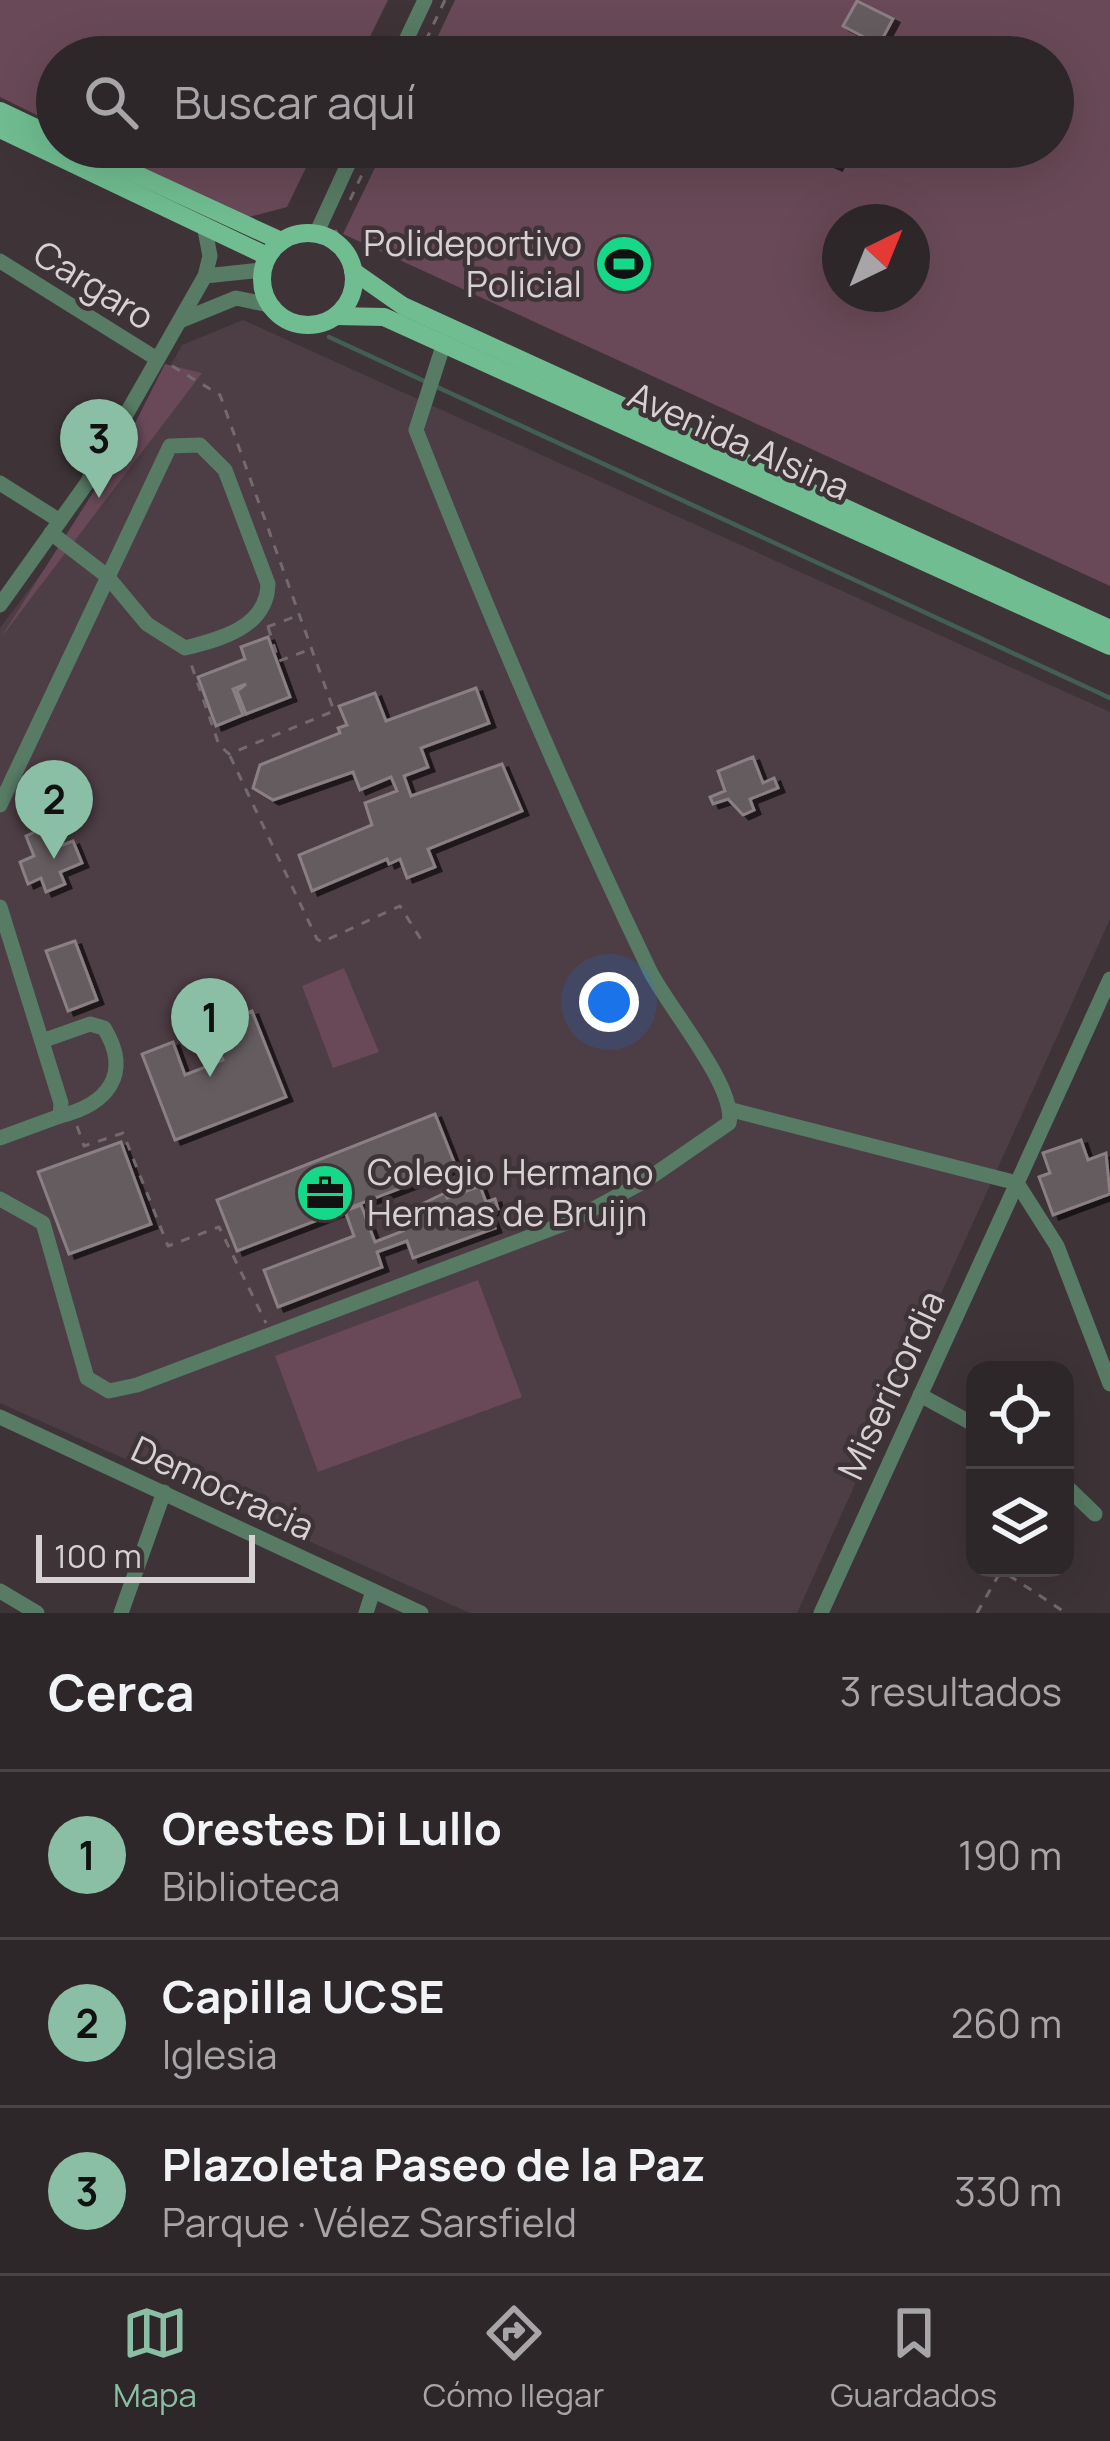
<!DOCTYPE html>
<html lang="es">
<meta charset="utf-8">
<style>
:root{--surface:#2e272a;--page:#362f32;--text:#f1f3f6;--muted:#a7a5a8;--line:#494447;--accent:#8abfa5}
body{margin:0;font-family:Manrope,sans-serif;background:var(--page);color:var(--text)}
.controls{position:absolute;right:36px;bottom:36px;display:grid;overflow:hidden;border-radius:24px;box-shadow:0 12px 48px #0002}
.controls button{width:108px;height:108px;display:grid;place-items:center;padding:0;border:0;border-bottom:3px solid var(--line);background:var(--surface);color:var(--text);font:60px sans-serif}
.compass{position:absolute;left:822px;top:204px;width:108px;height:108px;border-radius:50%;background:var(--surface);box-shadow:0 12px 48px #0002;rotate:43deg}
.scale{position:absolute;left:36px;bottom:30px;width:219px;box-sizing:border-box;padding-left:12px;border:6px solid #d7d1d4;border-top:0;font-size:33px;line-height:42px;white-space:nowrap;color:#d7d1d4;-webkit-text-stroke:9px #3e3438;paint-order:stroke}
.you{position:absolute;left:609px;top:1002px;width:42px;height:42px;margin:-30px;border:9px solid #fff;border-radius:50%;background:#1a73e8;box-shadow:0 0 0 18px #1a73e833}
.badge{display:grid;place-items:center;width:78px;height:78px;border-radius:50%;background:var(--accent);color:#111;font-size:39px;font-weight:700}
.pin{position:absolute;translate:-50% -99px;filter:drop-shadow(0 3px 6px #0008)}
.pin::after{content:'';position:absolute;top:63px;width:42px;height:36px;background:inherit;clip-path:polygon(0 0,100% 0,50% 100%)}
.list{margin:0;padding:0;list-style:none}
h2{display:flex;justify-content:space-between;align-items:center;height:156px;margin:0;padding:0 48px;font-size:51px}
h2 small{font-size:39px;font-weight:400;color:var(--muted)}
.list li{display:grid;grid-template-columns:78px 1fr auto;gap:36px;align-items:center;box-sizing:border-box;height:168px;padding:0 48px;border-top:3px solid var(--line)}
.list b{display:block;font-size:45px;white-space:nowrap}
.list p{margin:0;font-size:39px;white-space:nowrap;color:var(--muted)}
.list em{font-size:39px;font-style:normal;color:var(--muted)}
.icon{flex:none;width:66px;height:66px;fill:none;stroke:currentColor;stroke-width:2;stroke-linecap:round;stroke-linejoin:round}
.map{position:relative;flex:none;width:1110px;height:1613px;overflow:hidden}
.search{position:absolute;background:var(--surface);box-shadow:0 12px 48px #0002;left:36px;right:36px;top:36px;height:132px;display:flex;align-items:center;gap:30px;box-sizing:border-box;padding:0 42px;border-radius:66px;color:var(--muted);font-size:45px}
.sheet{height:660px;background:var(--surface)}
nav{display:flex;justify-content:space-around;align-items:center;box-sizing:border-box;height:168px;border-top:3px solid var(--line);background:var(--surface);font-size:33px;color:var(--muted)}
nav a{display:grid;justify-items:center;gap:6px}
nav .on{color:var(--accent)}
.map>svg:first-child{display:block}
.built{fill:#4d3d44}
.park{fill:#694957;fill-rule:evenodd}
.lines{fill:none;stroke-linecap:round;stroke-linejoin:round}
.stream{stroke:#435e52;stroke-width:4.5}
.building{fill:#655b5f;stroke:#8a7f83;stroke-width:3;filter:url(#shadow)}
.path{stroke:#736a6e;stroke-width:3;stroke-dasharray:9 9;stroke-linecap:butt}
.minor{stroke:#577b65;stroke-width:15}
.major{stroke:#70bd91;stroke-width:18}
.labels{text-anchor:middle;stroke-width:9;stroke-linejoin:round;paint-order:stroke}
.poi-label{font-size:36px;fill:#d7d1d4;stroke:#3e3438;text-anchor:end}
.street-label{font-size:36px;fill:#d7d1d4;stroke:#3e3438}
</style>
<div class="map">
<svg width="1110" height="1613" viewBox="0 0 1110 1613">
<defs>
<filter id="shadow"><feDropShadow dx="6" dy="4" stdDeviation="0" flood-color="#0009"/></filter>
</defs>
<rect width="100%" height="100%" fill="#3e3438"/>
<polygon class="built" points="243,320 1110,712 1110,919 797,1613 470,1613 0,1403 0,628 92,506 182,345"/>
<g class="park">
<polygon points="0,0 388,0 360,57 57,57 57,125 0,97"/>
<path d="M 455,0 L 1110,0 L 1110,586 L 343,234 L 385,147 L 1053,147 L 1053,57 L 428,57 ZM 840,222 L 912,222 L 912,294 L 840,294 Z"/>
<polygon points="101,147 316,147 287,207 245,218"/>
<polygon points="165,364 202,373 0,639 127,439"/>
<polygon points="344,968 379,1052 333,1068 302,986"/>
<polygon points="478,1280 522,1397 318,1472 275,1356"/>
</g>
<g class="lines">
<polyline class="stream" points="329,337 1110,698"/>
</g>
<g class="building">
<polygon points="857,1 893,19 879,45 843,26"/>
<polygon points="817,147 844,148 836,166 813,156"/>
<polygon points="268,637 290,697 246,714 237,691 246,684 233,689 243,715 216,726 198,677 245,659 241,647"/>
<polygon points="476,688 489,723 421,748 428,767 404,776 411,796 502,764 522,811 428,849 435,867 407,878 400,859 389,864 387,859 312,891 299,855 372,825 365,803 397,791 391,777 360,790 353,772 273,800 253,788 260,765 340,733 338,728 347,725 339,706 375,693 386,721"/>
<polygon points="753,757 763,783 774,778 778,788 750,799 754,810 743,815 728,799 713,804 710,797 725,791 718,771"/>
<polygon points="44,828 52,849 73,841 82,863 60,872 65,884 46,892 41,878 28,884 20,862 34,856 26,836"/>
<polygon points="75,941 97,1000 68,1011 46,951"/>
<polygon points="252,1011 286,1097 175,1140 142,1054 173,1042 185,1075 223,1060 210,1027"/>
<polygon points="435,1114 456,1167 237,1251 217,1200"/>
<polygon points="1081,1140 1088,1160 1106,1153 1110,1194 1053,1215 1039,1177 1050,1173 1043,1153"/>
<polygon points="121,1142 151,1224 69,1254 38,1172"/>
<polygon points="480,1186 486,1202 495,1199 498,1209 489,1212 495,1228 413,1258 407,1241 377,1252 382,1267 278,1307 264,1270 354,1236 345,1211 361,1205 375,1242 403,1231 397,1216 445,1193 447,1198"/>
</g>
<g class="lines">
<g class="path">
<polyline points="418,57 445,0"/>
<polyline points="350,200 375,147"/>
<polyline points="335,230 352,257"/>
<polyline points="172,366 220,395 334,711 229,754 219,745 190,661"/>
<polyline points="267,627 297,616"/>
<polyline points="268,627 279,661 311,649"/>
<polyline points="230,756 317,939 322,942 400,906 422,941"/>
<polyline points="77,1126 84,1146 123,1133 168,1246 219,1227 266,1323"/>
<polyline points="977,1613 998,1576 1007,1574 1066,1613"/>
</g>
<g class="minor">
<polyline points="398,57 425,0"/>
<polyline points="316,234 356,147"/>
<polyline points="0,261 157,359"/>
<polyline points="205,276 262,270"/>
<polyline points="182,320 236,298 269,305"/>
<polyline points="0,483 60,521"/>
<polyline points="0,605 87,483 205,276 210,256 204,225"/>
<path d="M 0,805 L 170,446 L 200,445 L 225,470 L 268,584 C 267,627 221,639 185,648 L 147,624 L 107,576 L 51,533"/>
<polyline points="0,907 61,1103 60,1116 0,1138"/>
<polyline points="1110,979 1017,1183 1057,1246 1110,1384"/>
<path d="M 42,1041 L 90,1024 L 104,1028 C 133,1075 106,1105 60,1116"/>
<polyline points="732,1110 1017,1183 821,1613"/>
<path d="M 0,1199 L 43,1223 L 87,1378 L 109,1391 L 137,1385 L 569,1222 L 645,1181 L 729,1123 C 737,1088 668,1007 650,971 C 565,794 488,613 416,430 L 444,343"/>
<polyline points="920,1395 975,1425"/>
<polyline points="0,1417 421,1613"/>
<polyline points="1065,1485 1095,1514"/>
<polyline points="0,1591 37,1613"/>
<polyline points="121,1613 164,1492"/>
<polyline points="366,1613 373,1591"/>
</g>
<g class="major">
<polyline points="0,111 57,138"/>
<polyline points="0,129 267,256"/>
<polyline points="77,147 281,241"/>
<circle cx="308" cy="279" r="46"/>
<polyline points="353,271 403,306 1110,629"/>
<polyline points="336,316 384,317 1110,646"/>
</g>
</g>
<defs>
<symbol id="stadium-disc" viewBox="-11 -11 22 22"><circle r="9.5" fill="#15d989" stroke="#3e3438"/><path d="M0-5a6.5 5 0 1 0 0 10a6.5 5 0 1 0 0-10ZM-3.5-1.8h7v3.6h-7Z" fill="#111"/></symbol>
<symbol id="office-disc" viewBox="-11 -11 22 22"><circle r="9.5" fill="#15d989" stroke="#3e3438"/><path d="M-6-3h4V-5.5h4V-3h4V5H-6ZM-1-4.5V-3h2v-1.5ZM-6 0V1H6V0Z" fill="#111"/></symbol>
</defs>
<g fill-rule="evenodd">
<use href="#stadium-disc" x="591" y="231" width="66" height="66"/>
<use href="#office-disc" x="292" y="1160" width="66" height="66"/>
</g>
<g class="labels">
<g class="poi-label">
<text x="582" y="256">Polideportivo<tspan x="582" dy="41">Policial</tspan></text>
<text x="367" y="1185" text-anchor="start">Colegio Hermano<tspan x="367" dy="41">Hermas de Bruijn</tspan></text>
</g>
<g class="street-label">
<text transform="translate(94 285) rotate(32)" y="13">Cargaro</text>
<text transform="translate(739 441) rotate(24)" y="13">Avenida Alsina</text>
<text transform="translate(891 1385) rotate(-65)" y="13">Misericordia</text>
<text transform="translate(223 1488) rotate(25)" y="13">Democracia</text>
</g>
</g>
</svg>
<div class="controls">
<button><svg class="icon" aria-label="locate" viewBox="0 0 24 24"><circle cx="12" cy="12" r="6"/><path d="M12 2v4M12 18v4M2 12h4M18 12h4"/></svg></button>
<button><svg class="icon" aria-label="layers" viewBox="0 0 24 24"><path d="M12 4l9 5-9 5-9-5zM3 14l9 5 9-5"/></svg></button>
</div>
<svg class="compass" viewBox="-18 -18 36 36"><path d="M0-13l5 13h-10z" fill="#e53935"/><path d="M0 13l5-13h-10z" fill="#a7a5a8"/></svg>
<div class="scale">100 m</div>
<div class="you"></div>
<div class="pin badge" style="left:210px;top:1077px">1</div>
<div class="pin badge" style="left:54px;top:859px">2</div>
<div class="pin badge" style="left:99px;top:498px">3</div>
<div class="search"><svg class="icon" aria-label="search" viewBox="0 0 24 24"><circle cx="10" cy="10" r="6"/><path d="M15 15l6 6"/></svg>Buscar aquí</div>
</div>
<section class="sheet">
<h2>Cerca<small>3 resultados</small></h2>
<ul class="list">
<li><span class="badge">1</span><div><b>Orestes Di Lullo</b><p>Biblioteca</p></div><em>190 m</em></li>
<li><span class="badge">2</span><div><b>Capilla UCSE</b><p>Iglesia</p></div><em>260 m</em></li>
<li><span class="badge">3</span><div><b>Plazoleta Paseo de la Paz</b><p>Parque · Vélez Sarsfield</p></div><em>330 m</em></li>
</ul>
</section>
<nav>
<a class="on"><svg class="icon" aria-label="map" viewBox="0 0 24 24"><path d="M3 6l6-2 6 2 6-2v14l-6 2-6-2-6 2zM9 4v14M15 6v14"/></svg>Mapa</a>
<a><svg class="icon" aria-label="directions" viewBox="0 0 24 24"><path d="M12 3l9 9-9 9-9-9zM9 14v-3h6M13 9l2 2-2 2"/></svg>Cómo llegar</a>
<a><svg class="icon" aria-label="saved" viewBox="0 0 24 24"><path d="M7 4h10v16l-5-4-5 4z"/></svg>Guardados</a>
</nav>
